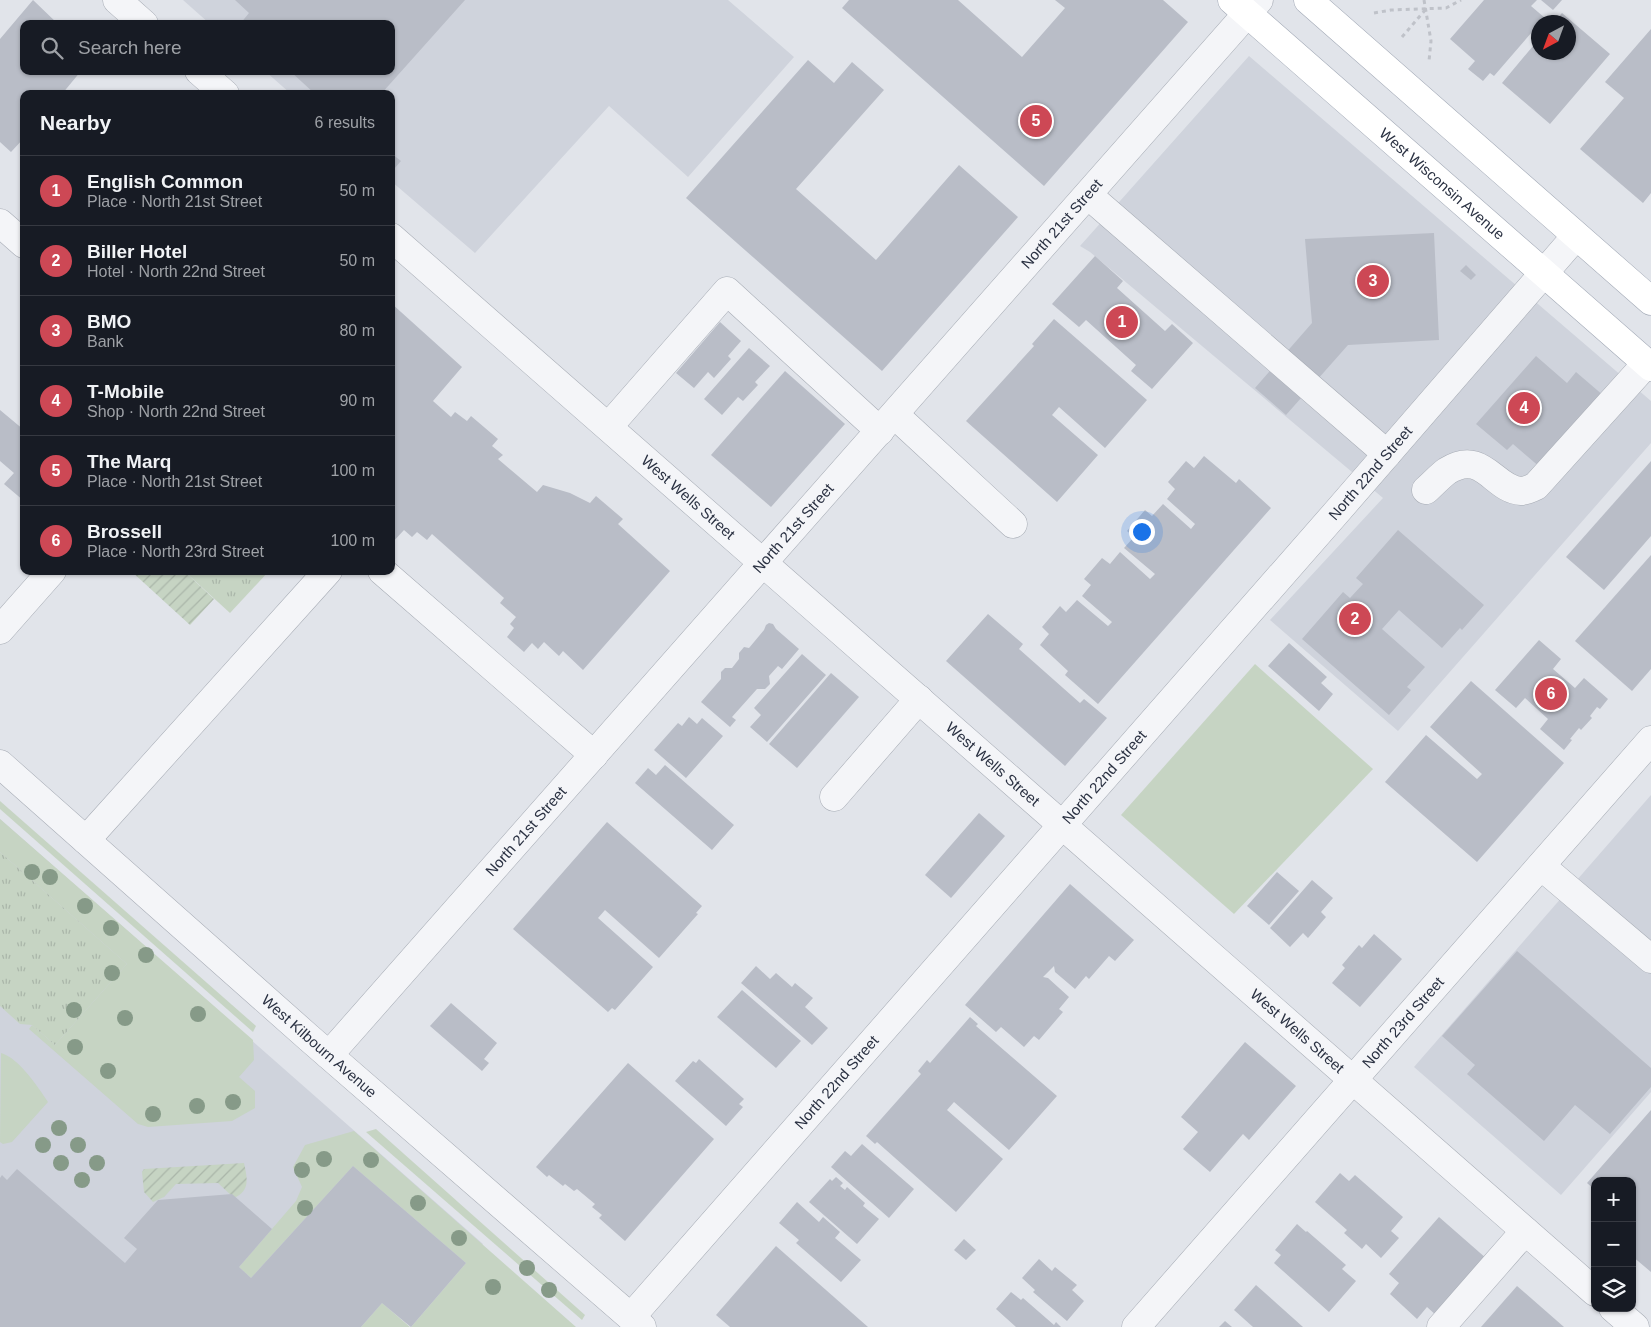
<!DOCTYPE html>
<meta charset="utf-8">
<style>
:root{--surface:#171b24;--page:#242831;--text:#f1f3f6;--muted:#9ea1a6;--line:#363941;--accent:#cd4855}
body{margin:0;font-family:Arial,sans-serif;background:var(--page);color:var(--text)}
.controls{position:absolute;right:15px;bottom:15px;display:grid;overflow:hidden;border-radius:10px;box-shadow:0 1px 4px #0004}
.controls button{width:45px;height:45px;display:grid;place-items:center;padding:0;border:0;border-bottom:1px solid var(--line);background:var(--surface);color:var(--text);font:25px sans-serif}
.compass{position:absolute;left:1531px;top:15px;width:45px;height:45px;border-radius:50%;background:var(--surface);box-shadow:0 1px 4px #0004;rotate:221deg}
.you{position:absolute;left:1141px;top:531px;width:18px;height:18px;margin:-12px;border:4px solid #fff;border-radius:50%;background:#1a73e8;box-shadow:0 0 0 8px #1a73e833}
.badge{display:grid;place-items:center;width:32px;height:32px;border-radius:50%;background:var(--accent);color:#fff;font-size:16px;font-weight:700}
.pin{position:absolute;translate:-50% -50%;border:2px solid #fff;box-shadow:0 1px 5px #0006}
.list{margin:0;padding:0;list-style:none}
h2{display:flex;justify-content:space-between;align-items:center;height:65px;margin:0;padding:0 20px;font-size:21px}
h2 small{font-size:16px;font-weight:400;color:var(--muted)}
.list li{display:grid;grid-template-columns:32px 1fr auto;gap:15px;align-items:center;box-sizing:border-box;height:70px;padding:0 20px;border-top:1px solid var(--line)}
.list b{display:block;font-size:19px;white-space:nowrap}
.list p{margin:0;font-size:16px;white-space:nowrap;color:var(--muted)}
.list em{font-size:16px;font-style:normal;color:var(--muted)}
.icon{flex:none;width:28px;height:28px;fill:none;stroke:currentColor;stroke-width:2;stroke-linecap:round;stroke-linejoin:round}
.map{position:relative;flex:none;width:1651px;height:1327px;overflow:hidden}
.search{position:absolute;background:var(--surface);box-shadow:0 1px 4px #0004;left:20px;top:20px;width:375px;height:55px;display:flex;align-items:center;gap:12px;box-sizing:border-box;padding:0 18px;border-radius:10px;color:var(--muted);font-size:19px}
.panel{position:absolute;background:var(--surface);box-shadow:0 1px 4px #0004;left:20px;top:90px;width:375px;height:485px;border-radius:10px}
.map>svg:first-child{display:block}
.built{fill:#cfd3dc}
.grass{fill:#c6d4c3}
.park{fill:url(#park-tufts)}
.garden{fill:url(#garden-furrows)}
.building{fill:#b9bdc7}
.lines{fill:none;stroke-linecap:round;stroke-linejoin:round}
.minor-casing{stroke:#a6abb4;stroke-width:29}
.major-casing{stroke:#a1a8b5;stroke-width:29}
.path{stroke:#bfc2c9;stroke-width:3;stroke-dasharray:4 4;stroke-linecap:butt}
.minor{stroke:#f4f5f8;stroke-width:28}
.major{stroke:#fff;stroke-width:28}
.tree{fill:#869a88}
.labels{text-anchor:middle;stroke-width:5;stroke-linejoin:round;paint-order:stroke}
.street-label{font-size:15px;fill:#2a3142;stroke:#f1f3f7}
</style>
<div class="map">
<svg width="1651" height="1327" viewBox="0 0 1651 1327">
<defs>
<pattern id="park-tufts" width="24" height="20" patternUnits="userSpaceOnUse" patternTransform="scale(1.25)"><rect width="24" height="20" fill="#c6d4c3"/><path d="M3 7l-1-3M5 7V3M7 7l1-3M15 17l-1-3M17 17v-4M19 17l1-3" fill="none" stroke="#aab6a9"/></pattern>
<pattern id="garden-furrows" width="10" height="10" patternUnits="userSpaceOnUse" patternTransform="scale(1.25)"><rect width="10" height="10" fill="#c6d4c3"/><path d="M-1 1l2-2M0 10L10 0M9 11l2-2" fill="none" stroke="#aab6a9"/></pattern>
</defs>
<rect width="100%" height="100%" fill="#e1e4ea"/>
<g class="built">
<polygon points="183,0 728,0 794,57 688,177 609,106 475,253 391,181 391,94 291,94 265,71 391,71 391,24 210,24"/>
<polygon points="1249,56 1651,401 1651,443 1398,731 1270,620 1383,498 1090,252 1080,246"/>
<polygon points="1651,795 1651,1092 1561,1195 1414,1067"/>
<polygon points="0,819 483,1244 411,1327 382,1304 361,1327 0,1327"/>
</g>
<g class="grass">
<polygon points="1255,664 1373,769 1234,914 1121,815"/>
<polygon points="0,801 256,1026 253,1032 0,809"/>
<polygon points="0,819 253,1040 254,1060 239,1077 255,1091 255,1108 232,1121 148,1127 138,1124 29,1029 32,1025 55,1045 127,964 0,852"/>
<path d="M 1,1053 C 19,1058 38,1087 48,1102 L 12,1142 L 3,1144 L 0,1142 Z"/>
<polygon points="376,1129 585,1315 582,1320 366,1132"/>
<polygon points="354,1131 576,1327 411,1327 466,1263 353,1166 251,1278 239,1267 296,1201 302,1187 293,1167 305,1145"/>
<polygon points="382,1303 410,1327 361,1327"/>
</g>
<g class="park">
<polygon points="184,571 269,571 230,613"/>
<polygon points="0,852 127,964 55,1045 32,1025 20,1024 0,1006"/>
</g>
<g class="garden">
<polygon points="131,571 184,571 214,599 190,625"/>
<path d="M 244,1163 C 247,1177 251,1191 234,1198 L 218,1183 L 176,1184 L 164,1197 L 153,1202 L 144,1192 L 142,1172 L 144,1169 Z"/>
</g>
<g class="building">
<polygon points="33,0 58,24 24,24 24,71 81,71 62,94 24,94 24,138 11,152 0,142 0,39"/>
<polygon points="235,0 465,0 381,94 315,94 290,71 391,71 391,24 240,24 249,13"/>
<polygon points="849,0 958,0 1022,57 1065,8 1055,0 1163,0 1188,22 1044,186 842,8"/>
<polygon points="1484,0 1537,0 1531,6 1545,18 1541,22 1538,22 1538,25 1494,76 1490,73 1483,81 1468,69 1475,61 1450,39"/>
<polygon points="1541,0 1562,0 1553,10"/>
<polygon points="1562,13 1610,54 1550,124 1502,83 1538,40 1538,52 1568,52 1568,22 1554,22"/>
<polygon points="1651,29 1651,193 1643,203 1580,149 1624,98 1605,82"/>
<polygon points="808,60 834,83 852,62 884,90 796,189 876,260 959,165 1018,217 882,371 686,198"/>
<polygon points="392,154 401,161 394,169 391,166"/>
<polygon points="1434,233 1439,340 1348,345 1286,415 1255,388 1312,323 1305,239"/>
<polygon points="1095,256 1123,281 1117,288 1165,331 1172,324 1193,343 1152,389 1131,371 1136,365 1086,320 1079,327 1052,304"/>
<polygon points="1466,265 1476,275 1471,280 1460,271"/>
<polygon points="391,303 462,367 433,401 451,417 455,412 467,421 471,416 498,439 492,446 503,455 498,459 537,492 543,485 570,493 590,503 596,496 623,519 618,524 670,571 583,670 563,651 559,656 544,642 538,649 532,643 524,652 507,637 514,628 510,624 516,617 500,603 504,598 432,534 427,540 417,532 412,537 404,530 391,544"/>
<polygon points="1054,319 1147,400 1105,448 1059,407 1052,415 1098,455 1057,502 966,421 1034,346 1032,344"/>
<polygon points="720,322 741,341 728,356 731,359 714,378 708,372 694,388 676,373"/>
<polygon points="749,348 770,366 755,382 758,385 743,401 738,397 722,415 704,399"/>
<polygon points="1536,356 1567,383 1576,372 1604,396 1541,468 1513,444 1507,450 1476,424"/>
<polygon points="785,371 845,424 771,507 711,455"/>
<polygon points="0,410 24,430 24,501 4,484 14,473 0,461"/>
<polygon points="1204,456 1236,483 1239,479 1271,508 1098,704 1065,675 1068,671 1040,645 1049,634 1042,627 1060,606 1066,612 1077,600 1108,626 1112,622 1082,596 1091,585 1084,579 1102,558 1110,564 1120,552 1150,579 1155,574 1124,548 1134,537 1127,531 1145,510 1152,516 1163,504 1191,529 1195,524 1167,499 1175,489 1168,482 1186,461 1194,468"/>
<polygon points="1651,461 1651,536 1604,590 1566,557"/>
<polygon points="1398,530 1484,605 1462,630 1460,628 1442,648 1399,610 1382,629 1425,667 1407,687 1411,690 1389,715 1302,639 1343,592 1350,598 1363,584 1356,578"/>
<polygon points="1651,555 1651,669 1632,691 1575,641"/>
<polygon points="988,614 1023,644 1019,649 1080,703 1084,699 1107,718 1065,766 946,661"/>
<polygon points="769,623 773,624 776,629 799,649 782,669 778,666 769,676 770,684 765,689 757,689 732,717 736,720 730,727 701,702 721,679 721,672 725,668 732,668 739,659 739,653 744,647 749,648 764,630 766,625"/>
<polygon points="1539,640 1561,659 1553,669 1575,688 1584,678 1608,699 1600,709 1597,707 1590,716 1592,718 1581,730 1579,728 1570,739 1572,740 1564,750 1540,729 1548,719 1525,698 1516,708 1495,690"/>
<polygon points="1289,643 1327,677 1321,683 1333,694 1319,711 1268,666"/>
<polygon points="802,654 826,675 767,742 750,727 761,715 754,708"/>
<polygon points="831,673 859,697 797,768 769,744"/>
<polygon points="1471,681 1564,763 1477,862 1385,782 1426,735 1477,779 1482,774 1430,727"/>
<polygon points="689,717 697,724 702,718 723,736 686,778 654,750 678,723 682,726"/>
<polygon points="665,765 734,825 712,850 635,783 648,768 656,775"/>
<polygon points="979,813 1005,836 951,898 925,875"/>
<polygon points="607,822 702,906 696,913 698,914 659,958 605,910 598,918 653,967 615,1010 612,1008 608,1012 513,929"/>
<polygon points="1277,872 1299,891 1269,925 1247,906"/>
<polygon points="1312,880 1333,898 1321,912 1326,917 1308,938 1303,933 1290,947 1270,928"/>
<polygon points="1070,884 1134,940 1115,961 1109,956 1089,979 1086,976 1075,989 1055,972 1054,966 1043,977 1048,978 1069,997 1059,1009 1063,1012 1039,1040 1034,1036 1024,1047 1001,1027 996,1032 965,1005"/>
<polygon points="1374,934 1402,959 1360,1007 1332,983 1345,968 1342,965 1359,945 1362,948"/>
<polygon points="1517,951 1651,1068 1651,1087 1610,1134 1575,1105 1544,1141 1467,1074 1475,1065 1442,1036"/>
<polygon points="756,966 770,979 776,973 792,987 795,983 813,998 805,1007 828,1028 812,1045 741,983"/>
<polygon points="742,990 801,1041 776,1068 717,1017"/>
<polygon points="451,1003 497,1043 484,1059 489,1063 482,1071 430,1026"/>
<polygon points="970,1017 978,1024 976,1026 1057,1096 1009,1150 954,1102 947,1110 1003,1159 956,1212 877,1142 875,1144 866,1136 921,1074 918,1071 927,1060 930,1063"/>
<polygon points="1245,1042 1296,1086 1249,1140 1243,1134 1210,1172 1183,1149 1198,1132 1181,1117"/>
<polygon points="699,1059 744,1099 739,1104 743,1107 726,1126 675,1081 693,1061 696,1063"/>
<polygon points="628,1063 714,1139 625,1241 599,1218 602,1215 592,1207 595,1204 577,1189 574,1191 565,1184 563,1186 549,1175 547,1177 536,1167"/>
<polygon points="1651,1110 1651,1272 1632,1256 1632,1181 1595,1181 1595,1190 1587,1183"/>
<polygon points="862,1144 914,1189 889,1218 831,1167 845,1151 851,1156"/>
<polygon points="353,1166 466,1263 411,1327 382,1303 361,1327 0,1327 0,1178 2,1175 7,1180 17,1169 125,1263 137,1249 124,1238 158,1200 232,1194 272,1229 239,1267 251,1278"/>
<polygon points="1340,1173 1349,1181 1355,1175 1403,1217 1391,1231 1399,1238 1381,1258 1366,1244 1362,1249 1344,1233 1347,1230 1315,1202"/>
<polygon points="836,1177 843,1183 840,1186 845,1190 847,1187 865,1203 863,1206 879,1219 857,1244 809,1202 830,1179 832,1181"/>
<polygon points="797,1202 819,1222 823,1217 840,1232 835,1238 861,1260 841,1282 796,1243 799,1240 779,1223"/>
<polygon points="1439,1217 1487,1259 1437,1316 1427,1307 1417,1319 1390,1294 1399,1283 1389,1274"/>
<polygon points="1297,1224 1306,1232 1307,1231 1346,1265 1342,1269 1356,1281 1329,1312 1274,1263 1281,1255 1275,1250"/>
<polygon points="964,1239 976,1250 966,1260 954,1250"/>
<polygon points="776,1246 868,1327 730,1327 716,1315"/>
<polygon points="1039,1259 1052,1271 1055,1267 1077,1285 1072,1290 1084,1301 1067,1321 1033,1292 1035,1290 1022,1278"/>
<polygon points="1256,1285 1303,1327 1253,1327 1234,1310"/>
<polygon points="1517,1286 1564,1327 1481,1327"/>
<polygon points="1011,1292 1021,1300 1023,1298 1054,1325 1056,1322 1061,1327 1016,1327 996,1309"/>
<polygon points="1225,1321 1232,1327 1219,1327"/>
</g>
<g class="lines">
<defs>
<g id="minor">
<polyline points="117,0 144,24"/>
<polyline points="199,71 225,94"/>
<polyline points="1088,195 1387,454"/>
<polyline points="0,223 24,244"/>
<path id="s1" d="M 391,237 L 1595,1292"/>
<polyline points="895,415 1013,524"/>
<polyline points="609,426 727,291 880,431"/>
<path d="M 1426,490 C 1433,484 1440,476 1447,471 C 1483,448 1494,490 1521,491 C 1526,491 1532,488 1536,486 L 1647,363"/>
<polyline points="382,571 594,755"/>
<polyline points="0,630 52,571"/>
<path id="s2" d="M 0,764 L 309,1038 L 642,1327"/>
<polyline points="834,797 919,699"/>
<polyline points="86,840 328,571"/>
<polyline points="1541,866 1651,959"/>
<path id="s3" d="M 329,1055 L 1259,0"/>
<polyline points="1613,1308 1635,1327"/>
<path id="s4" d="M 631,1317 L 1335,514 L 1576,236"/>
<path id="s5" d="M 1136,1327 L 1651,740"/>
<polyline points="1441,1327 1525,1231"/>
</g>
<g id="major">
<path id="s6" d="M 1232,0 L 1651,367"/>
<polyline points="1308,0 1651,301"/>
</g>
</defs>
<use href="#minor" class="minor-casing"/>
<use href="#major" class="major-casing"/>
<g class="path">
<polyline points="1424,0 1431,41 1429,61"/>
<polyline points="1374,13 1391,10 1446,8 1461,0"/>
<polyline points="1402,37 1426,9"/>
</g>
<use href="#minor" class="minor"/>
<use href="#major" class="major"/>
</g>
<g class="tree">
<circle cx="32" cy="872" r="8"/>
<circle cx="50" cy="877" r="8"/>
<circle cx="85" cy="906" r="8"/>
<circle cx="111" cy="928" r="8"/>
<circle cx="146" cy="955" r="8"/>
<circle cx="112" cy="973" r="8"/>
<circle cx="74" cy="1010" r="8"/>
<circle cx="198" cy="1014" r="8"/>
<circle cx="125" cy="1018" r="8"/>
<circle cx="75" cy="1047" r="8"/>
<circle cx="108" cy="1071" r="8"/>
<circle cx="233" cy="1102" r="8"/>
<circle cx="197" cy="1106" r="8"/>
<circle cx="153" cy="1114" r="8"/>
<circle cx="59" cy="1128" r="8"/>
<circle cx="43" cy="1145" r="8"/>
<circle cx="78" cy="1145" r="8"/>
<circle cx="324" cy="1159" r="8"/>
<circle cx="371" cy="1160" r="8"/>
<circle cx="61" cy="1163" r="8"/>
<circle cx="97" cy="1163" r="8"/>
<circle cx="302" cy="1170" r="8"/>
<circle cx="82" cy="1180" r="8"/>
<circle cx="418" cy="1203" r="8"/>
<circle cx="305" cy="1208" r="8"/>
<circle cx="459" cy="1238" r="8"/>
<circle cx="527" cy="1268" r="8"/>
<circle cx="493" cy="1287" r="8"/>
<circle cx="549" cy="1290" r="8"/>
</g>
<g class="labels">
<g class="street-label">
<text dy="5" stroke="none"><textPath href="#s6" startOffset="279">West Wisconsin Avenue</textPath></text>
<text dy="5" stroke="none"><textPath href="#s3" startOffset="1108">North 21st Street</textPath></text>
<text dy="5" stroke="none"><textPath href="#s4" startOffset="1122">North 22nd Street</textPath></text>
<text dy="5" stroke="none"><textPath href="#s1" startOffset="395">West Wells Street</textPath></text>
<text dy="5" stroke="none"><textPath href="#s3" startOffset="702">North 21st Street</textPath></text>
<text dy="5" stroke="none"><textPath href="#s1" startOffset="800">West Wells Street</textPath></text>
<text dy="5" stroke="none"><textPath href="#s4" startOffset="718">North 22nd Street</textPath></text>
<text dy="5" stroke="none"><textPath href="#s3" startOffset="298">North 21st Street</textPath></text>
<text dy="5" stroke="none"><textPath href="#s5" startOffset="405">North 23rd Street</textPath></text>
<text dy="5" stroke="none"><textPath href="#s1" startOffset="1205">West Wells Street</textPath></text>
<text dy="5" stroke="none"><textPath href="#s2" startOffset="426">West Kilbourn Avenue</textPath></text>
<text dy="5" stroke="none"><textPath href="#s4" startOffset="312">North 22nd Street</textPath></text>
</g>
</g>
</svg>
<div class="controls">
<button>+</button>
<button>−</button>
<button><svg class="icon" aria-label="layers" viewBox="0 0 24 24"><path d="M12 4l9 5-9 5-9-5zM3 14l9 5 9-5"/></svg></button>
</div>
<svg class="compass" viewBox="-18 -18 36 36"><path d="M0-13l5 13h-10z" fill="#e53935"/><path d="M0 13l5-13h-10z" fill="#9ea1a6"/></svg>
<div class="you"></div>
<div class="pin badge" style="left:1122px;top:322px">1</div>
<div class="pin badge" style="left:1355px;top:619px">2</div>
<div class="pin badge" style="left:1373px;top:281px">3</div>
<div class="pin badge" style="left:1524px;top:408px">4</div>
<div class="pin badge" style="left:1036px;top:121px">5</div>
<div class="pin badge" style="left:1551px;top:694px">6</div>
<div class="search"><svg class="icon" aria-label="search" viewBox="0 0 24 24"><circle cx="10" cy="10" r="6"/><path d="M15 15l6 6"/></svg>Search here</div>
<section class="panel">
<h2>Nearby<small>6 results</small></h2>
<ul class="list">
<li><span class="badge">1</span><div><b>English Common</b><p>Place · North 21st Street</p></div><em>50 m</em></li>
<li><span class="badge">2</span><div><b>Biller Hotel</b><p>Hotel · North 22nd Street</p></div><em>50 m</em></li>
<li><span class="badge">3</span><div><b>BMO</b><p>Bank</p></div><em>80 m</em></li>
<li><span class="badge">4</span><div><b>T-Mobile</b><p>Shop · North 22nd Street</p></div><em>90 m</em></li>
<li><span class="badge">5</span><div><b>The Marq</b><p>Place · North 21st Street</p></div><em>100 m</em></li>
<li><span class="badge">6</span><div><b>Brossell</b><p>Place · North 23rd Street</p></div><em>100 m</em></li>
</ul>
</section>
</div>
